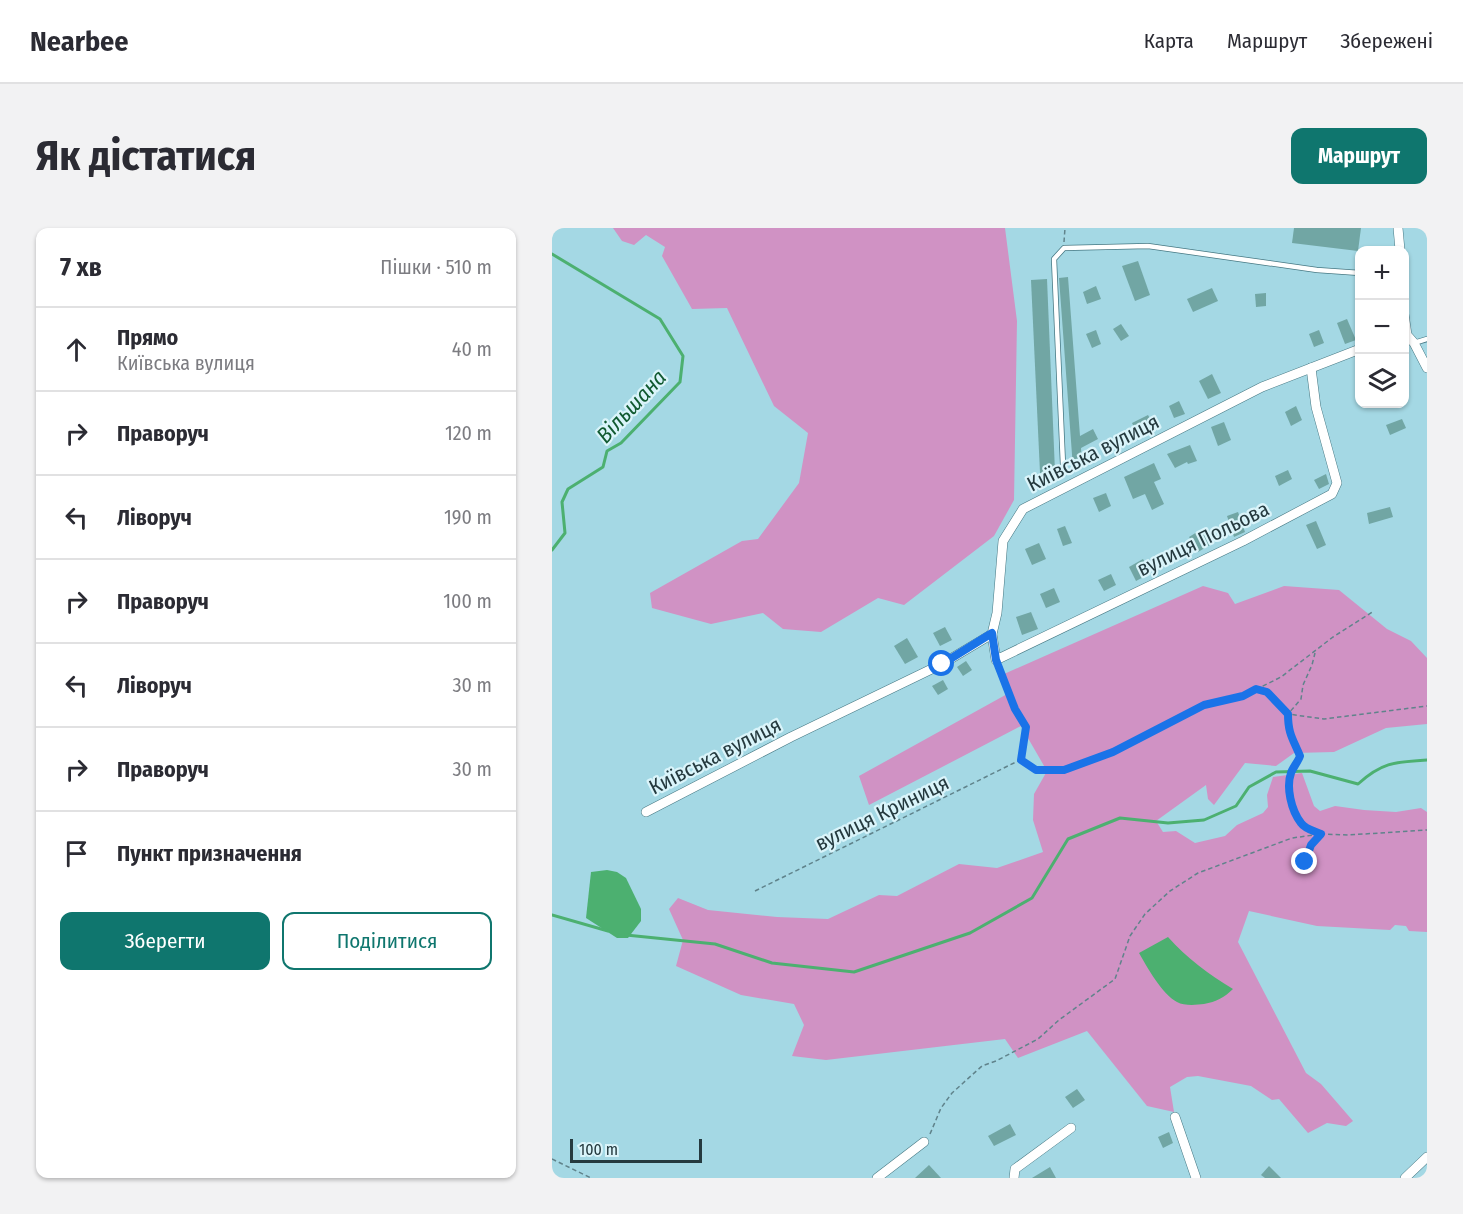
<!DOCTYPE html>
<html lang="uk">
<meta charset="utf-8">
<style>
:root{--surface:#fff;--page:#f2f2f3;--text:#2b2b33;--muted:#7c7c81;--line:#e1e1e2;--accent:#0f766e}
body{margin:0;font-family:"Fira Sans Condensed",sans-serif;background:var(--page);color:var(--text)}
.controls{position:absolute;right:18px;top:18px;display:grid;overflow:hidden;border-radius:12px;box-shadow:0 2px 4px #0004}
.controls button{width:54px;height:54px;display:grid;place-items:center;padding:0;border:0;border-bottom:2px solid var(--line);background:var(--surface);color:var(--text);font:30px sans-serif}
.scale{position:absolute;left:18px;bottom:15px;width:132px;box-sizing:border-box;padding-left:6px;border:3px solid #253a3f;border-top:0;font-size:16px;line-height:21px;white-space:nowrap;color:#253a3f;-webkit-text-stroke:4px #daf4fa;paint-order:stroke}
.stop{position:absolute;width:18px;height:18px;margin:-14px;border:4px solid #1a73e8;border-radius:50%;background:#fff}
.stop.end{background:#1a73e8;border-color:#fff;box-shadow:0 2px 6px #0008}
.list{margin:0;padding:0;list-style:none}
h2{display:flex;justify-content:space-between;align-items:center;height:78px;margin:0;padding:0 24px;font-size:26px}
h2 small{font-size:20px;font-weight:400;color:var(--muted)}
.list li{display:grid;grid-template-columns:39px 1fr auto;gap:18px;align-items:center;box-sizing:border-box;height:84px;padding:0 24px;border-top:2px solid var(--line)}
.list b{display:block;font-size:22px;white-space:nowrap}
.list p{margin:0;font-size:20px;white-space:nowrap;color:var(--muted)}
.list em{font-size:20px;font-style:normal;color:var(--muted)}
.actions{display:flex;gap:12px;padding:18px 24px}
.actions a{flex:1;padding:14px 0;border:2px solid var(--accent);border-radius:12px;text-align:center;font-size:21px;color:var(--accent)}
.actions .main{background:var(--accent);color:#fff}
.icon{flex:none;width:33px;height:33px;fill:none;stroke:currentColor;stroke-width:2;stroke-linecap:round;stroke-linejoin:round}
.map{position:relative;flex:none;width:875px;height:950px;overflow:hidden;border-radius:12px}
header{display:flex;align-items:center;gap:36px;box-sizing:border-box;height:84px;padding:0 30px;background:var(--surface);border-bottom:2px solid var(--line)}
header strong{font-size:28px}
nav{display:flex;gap:33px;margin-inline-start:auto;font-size:21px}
.intro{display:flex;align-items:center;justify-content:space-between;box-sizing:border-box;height:144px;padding:0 36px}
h1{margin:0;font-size:42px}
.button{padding:15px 27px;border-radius:12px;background:var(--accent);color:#fff;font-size:21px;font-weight:700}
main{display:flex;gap:36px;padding:0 36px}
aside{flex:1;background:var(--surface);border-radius:12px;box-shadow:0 2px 4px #0004}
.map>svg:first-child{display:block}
.green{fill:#d092c4}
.water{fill:#4cb070}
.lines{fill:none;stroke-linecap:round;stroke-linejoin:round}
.stream{stroke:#4cb070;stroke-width:3}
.building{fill:#71a6a4}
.lane-casing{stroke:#467883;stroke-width:6}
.street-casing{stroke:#467883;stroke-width:10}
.path{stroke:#60838b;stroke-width:1.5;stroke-dasharray:4.5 3;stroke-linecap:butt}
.lane{stroke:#fff;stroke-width:4.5}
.street{stroke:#fff;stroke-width:9}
.route{stroke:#1a73e8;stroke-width:8}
.labels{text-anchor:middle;stroke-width:4.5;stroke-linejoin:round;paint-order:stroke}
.street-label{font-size:21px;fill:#253a3f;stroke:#daf4fa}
.water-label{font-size:22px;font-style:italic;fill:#115a31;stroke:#daf4fa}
</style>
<header>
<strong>Nearbee</strong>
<nav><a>Карта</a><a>Маршрут</a><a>Збережені</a></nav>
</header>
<div class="intro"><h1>Як дістатися</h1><a class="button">Маршрут</a></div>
<main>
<aside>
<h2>7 хв<small>Пішки · 510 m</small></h2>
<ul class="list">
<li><svg class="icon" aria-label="ahead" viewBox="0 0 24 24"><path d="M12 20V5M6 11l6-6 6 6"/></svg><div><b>Прямо</b><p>Київська вулиця</p></div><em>40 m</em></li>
<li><svg class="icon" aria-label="right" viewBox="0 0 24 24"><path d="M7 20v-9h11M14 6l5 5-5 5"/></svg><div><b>Праворуч</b></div><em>120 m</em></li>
<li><svg class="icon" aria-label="left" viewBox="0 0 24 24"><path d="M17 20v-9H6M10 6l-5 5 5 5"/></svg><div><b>Ліворуч</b></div><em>190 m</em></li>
<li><svg class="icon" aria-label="right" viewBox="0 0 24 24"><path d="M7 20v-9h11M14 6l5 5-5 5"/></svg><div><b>Праворуч</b></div><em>100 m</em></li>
<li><svg class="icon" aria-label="left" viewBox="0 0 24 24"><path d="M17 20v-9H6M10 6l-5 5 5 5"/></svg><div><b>Ліворуч</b></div><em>30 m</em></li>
<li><svg class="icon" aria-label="right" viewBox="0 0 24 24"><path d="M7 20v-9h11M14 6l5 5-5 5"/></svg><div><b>Праворуч</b></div><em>30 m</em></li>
<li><svg class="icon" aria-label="arrive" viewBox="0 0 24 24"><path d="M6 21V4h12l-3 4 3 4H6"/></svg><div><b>Пункт призначення</b></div></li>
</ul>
<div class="actions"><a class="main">Зберегти</a><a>Поділитися</a></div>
</aside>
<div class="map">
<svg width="875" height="950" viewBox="0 0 875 950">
<rect width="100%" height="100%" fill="#a4d8e4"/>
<g class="green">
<polygon points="61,0 453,0 465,93 462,272 442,308 352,377 326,370 269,404 231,401 211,385 159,396 100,380 98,365 190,313 206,311 247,255 256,205 222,178 175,80 140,81 110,28 113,19 94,7 82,17 70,13"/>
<polygon points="651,358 676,365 683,376 732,358 787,362 835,401 859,413 875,430 875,496 834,500 782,524 742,525 724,538 693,535 662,577 656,571 654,557 604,593 611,604 624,603 643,615 673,608 685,597 711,585 716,579 715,567 721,549 750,545 762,578 768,583 783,578 812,582 844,584 869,580 875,584 875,704 857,703 854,698 843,697 838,702 765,698 697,683 686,714 754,845 769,856 801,893 794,898 775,895 756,905 727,871 720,872 699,858 646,848 635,849 618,859 622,884 595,878 535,803 466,830 453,811 274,832 240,828 252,797 242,776 189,767 124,738 131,712 117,681 126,670 156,682 225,689 276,691 327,667 345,668 407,636 445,640 491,624 481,592 482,566 495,543 469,498 317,577 307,548 457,465 452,446"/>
</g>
<g class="water">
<polygon points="55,642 65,644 74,650 89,681 89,693 76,710 65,710 34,690 39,644"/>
<path d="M 616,709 C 635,730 656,746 681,761 C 673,769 664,774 652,776 C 644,777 632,778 625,774 C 610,766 595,739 587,725 Z"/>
</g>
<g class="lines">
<g class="stream">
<polyline points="0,26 108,91 131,128 128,154 69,215 55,223 51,239 16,261 10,274 13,305 0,322"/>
<polyline points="0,687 56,703"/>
<path d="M 74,707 L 163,716 L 220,735 L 302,744 L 418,705 L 480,670 L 516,611 L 568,590 L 616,595 L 652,592 L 684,578 L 697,559 L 724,544 L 758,543 L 806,556 C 830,534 843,534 875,532"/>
</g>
</g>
<g class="building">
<polygon points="742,0 809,0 806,23 740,15"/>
<polygon points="586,33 598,67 583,73 570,38"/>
<polygon points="516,49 528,208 541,201 546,211 529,220 530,239 521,240 507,50"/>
<polygon points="495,51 503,244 488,245 479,52"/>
<polygon points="544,58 549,71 535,76 531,64"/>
<polygon points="660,60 666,73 641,84 635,71"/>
<polygon points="714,65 714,78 704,79 703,66"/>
<polygon points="795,91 804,112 793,116 785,95"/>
<polygon points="569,96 577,108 569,113 561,101"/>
<polygon points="544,102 549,116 540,120 534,106"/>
<polygon points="767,102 772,115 762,119 757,106"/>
<polygon points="660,146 669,165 656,171 647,153"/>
<polygon points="627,173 633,186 622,190 617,178"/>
<polygon points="744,178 750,192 739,198 733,184"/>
<polygon points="596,187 603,200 587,209 580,195"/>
<polygon points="850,191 854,200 838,207 834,197"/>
<polygon points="672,194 679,212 666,218 659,199"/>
<polygon points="638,217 645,233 636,236 635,234 623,240 615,226"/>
<polygon points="602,235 609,251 602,254 612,276 600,282 593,266 581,271 572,249"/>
<polygon points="736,242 740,251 727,258 723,248"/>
<polygon points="774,246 777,256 767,261 762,252"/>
<polygon points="554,265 559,278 547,284 541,270"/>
<polygon points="838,279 841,289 817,296 815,285"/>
<polygon points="686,284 693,304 682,309 675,288"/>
<polygon points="764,293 774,317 765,321 754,297"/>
<polygon points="513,298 520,315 511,318 505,301"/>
<polygon points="650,301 658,317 646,324 637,309"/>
<polygon points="487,315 494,331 480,337 473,321"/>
<polygon points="591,331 599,345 584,353 577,339"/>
<polygon points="559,346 564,357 552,363 546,352"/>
<polygon points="502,360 508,374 494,380 488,366"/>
<polygon points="479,384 486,401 470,407 464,389"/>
<polygon points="393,399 400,412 388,418 381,405"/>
<polygon points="355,410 366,429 353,436 342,418"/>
<polygon points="414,433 420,442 411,448 405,439"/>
<polygon points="391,452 396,461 386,467 380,458"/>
<polygon points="525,861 533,872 521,880 513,869"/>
<polygon points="458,896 464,907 442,918 436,908"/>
<polygon points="617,904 621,915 611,920 606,909"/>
<polygon points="377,937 389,950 363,950"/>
<polygon points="717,938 729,950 713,950 709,947"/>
<polygon points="498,939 504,950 480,950"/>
</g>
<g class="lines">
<defs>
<g id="lane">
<polyline points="862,115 875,111"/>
<polyline points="511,237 502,31 512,20 596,18 765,42 808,45"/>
</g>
<g id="street">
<polyline points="846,0 848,22"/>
<polyline points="852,86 855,107 862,115 875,140"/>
<polyline points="440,406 444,432 691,313 780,266 785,255 764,179 759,140"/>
<polyline points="94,584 239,509 390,436 440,406 445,385 451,313 471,281 710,159 808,121"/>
<polyline points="623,889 644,950"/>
<polyline points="325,950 372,914"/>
<polyline points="462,950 463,941 519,900"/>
<polyline points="853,950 875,929"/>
</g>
</defs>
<use href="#lane" class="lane-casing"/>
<use href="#street" class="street-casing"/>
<g class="path">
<polyline points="512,14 513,0"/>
<polyline points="447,440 463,481 474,499 469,531"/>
<polyline points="705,461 715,464 736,486 749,471 751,457 760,437 763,425"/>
<polyline points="469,532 485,542 512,542 561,524 652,477 691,468 729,449 781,409 822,383"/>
<polyline points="742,640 753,634 759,617 769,606 796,607 875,602"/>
<polyline points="203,663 468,532"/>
<polyline points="378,906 389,880 400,865 430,838 444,833 486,811 507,792 563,751 578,708 593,686 618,663 646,645 740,610 769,606 749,596 738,568 738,554 739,544 748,528 738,509 736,486 772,491 875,478"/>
<polyline points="0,931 39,950"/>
</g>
<use href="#lane" class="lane"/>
<use href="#street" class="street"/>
</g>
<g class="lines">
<path class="route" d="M 390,436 L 440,405 L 444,432 L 463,481 L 474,499 L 469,532 L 484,542 L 512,542 L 561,524 L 652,477 L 691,468 L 704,461 L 715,464 L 736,486 C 736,506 741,511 748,528 C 746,534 741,539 739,545 C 734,559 739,582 749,595 C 753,601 762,603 769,606 L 759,617 L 753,634"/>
</g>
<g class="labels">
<g class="street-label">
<text transform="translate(541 225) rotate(-27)" y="7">Київська вулиця</text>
<text transform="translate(651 311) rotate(-26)" y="7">вулиця Польова</text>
<text transform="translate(163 528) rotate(-27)" y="7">Київська вулиця</text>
<text transform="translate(330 585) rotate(-26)" y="7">вулиця Криниця</text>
</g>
<g class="water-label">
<text transform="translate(79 178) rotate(-47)" y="8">Вільшана</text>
</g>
</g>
</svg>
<div class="controls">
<button>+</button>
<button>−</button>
<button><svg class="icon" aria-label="layers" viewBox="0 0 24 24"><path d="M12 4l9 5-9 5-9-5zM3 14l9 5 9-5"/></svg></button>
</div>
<div class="scale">100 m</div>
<div class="stop" style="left:390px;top:436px"></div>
<div class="stop end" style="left:753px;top:634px"></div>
</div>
</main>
